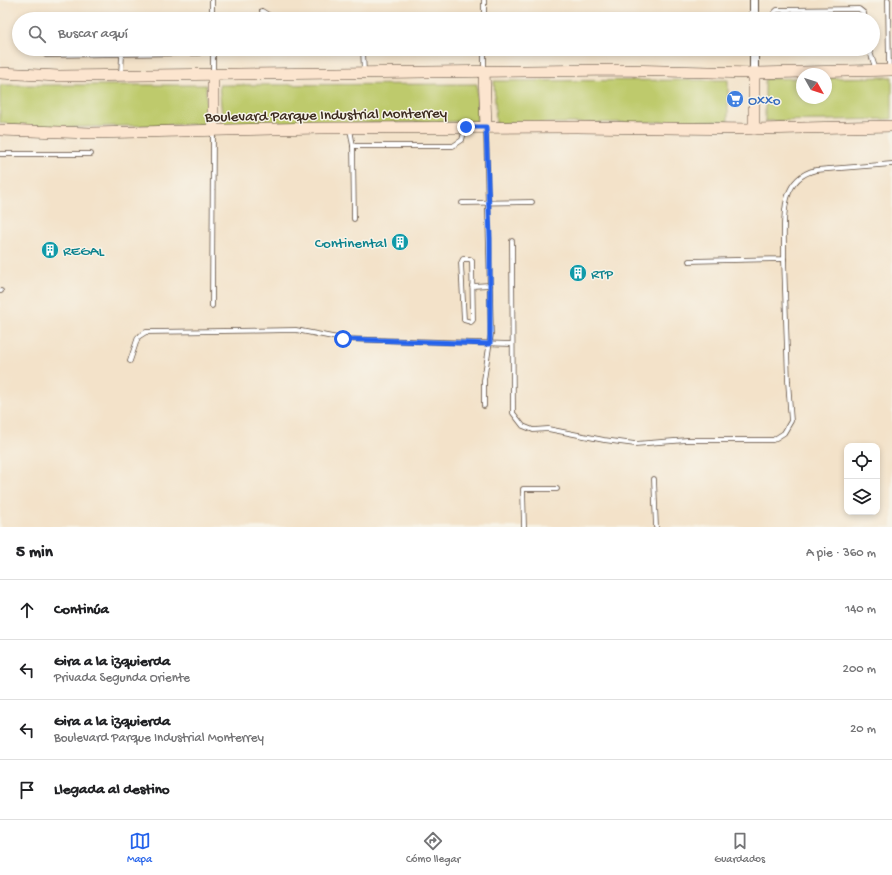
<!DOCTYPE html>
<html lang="es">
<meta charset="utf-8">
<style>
:root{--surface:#fff;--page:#f6f6f6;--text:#202124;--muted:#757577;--line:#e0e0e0;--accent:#2563eb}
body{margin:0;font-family:"Gochi Hand",sans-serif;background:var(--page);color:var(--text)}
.controls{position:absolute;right:12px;bottom:12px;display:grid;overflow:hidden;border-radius:8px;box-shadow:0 2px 6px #0003}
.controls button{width:36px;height:36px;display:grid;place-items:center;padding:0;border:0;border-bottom:1px solid var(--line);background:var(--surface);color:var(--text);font:20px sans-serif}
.compass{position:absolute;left:796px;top:68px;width:36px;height:36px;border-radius:50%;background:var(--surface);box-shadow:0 2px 6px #0003;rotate:129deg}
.stop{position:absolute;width:12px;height:12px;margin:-9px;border:3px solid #2563eb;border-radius:50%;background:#fff}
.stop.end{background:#2563eb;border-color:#fff;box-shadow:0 1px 4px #0008}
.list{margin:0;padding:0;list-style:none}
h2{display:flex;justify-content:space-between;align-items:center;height:52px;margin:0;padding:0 16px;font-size:17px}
h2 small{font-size:13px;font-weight:400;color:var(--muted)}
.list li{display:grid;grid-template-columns:26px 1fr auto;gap:12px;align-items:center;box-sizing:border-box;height:60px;padding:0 16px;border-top:1px solid var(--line)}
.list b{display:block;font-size:15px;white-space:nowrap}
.list p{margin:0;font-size:13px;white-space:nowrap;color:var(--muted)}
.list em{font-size:13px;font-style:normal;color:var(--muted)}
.icon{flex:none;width:22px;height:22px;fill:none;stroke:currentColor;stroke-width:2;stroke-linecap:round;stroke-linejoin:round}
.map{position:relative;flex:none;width:892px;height:527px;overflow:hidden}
.search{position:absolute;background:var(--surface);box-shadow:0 2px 6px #0003;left:12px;right:12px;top:12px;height:44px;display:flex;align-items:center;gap:10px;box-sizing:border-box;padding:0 14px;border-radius:22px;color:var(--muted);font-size:15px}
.sheet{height:292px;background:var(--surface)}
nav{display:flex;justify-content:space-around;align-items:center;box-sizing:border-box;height:56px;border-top:1px solid var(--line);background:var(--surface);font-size:11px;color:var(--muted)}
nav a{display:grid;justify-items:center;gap:2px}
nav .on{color:var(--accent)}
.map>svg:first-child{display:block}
.green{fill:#beca6c;stroke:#7c7a45}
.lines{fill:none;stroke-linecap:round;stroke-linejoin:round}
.lane-casing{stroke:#574638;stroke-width:5.5}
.street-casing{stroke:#574638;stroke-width:10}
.secondary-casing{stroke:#574638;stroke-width:12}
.lane{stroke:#fff;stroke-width:4}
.street{stroke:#fff;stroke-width:8}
.secondary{stroke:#fce5cf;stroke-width:11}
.route{stroke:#2563eb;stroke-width:5}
.labels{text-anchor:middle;stroke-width:3;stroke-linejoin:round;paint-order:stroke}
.shop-label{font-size:15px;fill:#366cbe;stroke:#f7f3e8;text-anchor:start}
.street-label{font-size:15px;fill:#3b2a1e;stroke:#f7f3e8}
.culture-label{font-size:15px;fill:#0d838f;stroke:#f7f3e8;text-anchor:start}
</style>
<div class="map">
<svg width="892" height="527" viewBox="0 0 892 527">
<rect width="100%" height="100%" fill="#f7f3e8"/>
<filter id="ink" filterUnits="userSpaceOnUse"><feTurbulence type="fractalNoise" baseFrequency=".025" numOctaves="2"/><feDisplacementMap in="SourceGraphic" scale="8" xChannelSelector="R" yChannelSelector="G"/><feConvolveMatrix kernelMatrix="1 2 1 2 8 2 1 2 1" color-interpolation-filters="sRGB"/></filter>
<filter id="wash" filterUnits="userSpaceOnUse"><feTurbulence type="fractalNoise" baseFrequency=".012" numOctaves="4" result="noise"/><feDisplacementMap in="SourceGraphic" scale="16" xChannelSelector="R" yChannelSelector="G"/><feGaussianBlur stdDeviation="0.9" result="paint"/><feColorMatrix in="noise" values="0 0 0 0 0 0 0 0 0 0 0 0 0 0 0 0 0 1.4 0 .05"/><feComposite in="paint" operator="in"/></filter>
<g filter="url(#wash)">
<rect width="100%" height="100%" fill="#f3e2c9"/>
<g class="green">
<polygon points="892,77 892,119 765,121 765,79 802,78 802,98 826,98 826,78"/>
<polygon points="728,80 728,121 496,124 494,81"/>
<polygon points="477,84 477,121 223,126 219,85"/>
<polygon points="0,85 206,85 207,124 38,128 0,123"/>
</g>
</g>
<g filter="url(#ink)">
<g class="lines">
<defs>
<g id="lane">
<polyline points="212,0 212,19"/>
<polyline points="484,0 484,19"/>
<polyline points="888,0 889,70"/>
<polyline points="262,11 275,19"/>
<polyline points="772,19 774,13 777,10 859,9 864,13 864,19"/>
<polyline points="213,49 213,73"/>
<polyline points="363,49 364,73"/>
<polyline points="484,49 484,71"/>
<polyline points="869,49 876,70"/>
<polyline points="46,55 199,53"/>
<polyline points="121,74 122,55"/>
<polyline points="350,129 353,146 453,146 462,140 465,129"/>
<polyline points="353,146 354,219"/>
<polyline points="0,154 91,154"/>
<polyline points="462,203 532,202"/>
<polyline points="512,241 513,413 523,426 533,430 548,429 604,440 635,444 687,440 773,440 784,433 791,421 788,381 784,259"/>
<polygon points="463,259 470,259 472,261 473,320 471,322 464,320 461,263"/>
<path d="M 689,261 L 784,259 C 785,227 776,179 816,170 L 892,164"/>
<polyline points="472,286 490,285"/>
<polyline points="0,291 1,291"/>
<polyline points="212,306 213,132"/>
<polyline points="130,361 138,337 146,332 296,330 343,339 512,344"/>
<polyline points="484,406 484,380 491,334 486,129"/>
<polyline points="654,479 656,527"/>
<polyline points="524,527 523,489 557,489"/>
</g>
<g id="street">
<polyline points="754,19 754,0"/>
<polyline points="754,73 754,49"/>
</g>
<g id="secondary">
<polyline points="484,71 486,127"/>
<polyline points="0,73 59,76 620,70 754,73 892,70"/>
<polyline points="754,73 754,129"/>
<polyline points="0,130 91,133 319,128 576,127 754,129 892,126"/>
<polyline points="213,130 213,75"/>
</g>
</defs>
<use href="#lane" class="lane-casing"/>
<use href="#street" class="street-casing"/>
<use href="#secondary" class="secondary-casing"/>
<use href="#lane" class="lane"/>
<use href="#street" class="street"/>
<use href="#secondary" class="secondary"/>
</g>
</g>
<g class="lines" filter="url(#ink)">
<polyline class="route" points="343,339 490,344 490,239 486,127 466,127"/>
</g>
<defs>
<symbol id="supermarket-disc" viewBox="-11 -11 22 22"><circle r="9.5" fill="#3f7fe0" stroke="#f7f3e8"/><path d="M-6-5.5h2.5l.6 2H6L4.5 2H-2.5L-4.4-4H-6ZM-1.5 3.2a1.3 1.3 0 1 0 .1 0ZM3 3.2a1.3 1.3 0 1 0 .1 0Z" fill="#fff"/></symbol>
<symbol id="building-disc" viewBox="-11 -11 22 22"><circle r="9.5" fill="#0f9aa8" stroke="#f7f3e8"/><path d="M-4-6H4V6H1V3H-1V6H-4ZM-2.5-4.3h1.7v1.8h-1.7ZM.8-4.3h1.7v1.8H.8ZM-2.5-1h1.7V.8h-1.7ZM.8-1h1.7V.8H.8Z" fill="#fff"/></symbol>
</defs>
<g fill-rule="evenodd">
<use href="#supermarket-disc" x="725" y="89" width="20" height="20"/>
<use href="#building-disc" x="390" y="232" width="20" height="20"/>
<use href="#building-disc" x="40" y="240" width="20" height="20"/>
<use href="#building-disc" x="568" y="263" width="20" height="20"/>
</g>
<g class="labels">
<g class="shop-label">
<text x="748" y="104">Oxxo</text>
</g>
<g class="street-label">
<text transform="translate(326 114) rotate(-1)" y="5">Boulevard Parque Industrial Monterrey</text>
</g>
<g class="culture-label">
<text x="387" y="247" text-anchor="end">Continental</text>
<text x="63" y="255">REGAL</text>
<text x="591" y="278">RTP</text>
</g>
</g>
</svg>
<div class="controls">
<button><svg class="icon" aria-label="locate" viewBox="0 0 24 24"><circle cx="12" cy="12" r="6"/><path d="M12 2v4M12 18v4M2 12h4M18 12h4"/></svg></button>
<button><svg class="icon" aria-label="layers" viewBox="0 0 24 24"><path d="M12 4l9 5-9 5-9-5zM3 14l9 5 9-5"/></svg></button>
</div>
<svg class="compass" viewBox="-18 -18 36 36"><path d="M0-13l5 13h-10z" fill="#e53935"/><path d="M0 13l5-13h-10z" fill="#757577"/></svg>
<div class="stop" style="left:343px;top:339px"></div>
<div class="stop end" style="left:466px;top:127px"></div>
<div class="search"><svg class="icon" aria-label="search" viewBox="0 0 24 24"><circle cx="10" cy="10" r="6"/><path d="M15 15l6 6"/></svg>Buscar aquí</div>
</div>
<section class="sheet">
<h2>5 min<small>A pie · 360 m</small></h2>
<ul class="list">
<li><svg class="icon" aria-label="ahead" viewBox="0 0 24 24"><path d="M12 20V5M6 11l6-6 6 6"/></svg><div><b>Continúa</b></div><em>140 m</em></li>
<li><svg class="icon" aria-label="left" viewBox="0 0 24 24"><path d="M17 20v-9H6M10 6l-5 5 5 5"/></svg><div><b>Gira a la izquierda</b><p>Privada Segunda Oriente</p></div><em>200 m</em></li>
<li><svg class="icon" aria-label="left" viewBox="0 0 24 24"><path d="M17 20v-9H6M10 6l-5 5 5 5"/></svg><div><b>Gira a la izquierda</b><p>Boulevard Parque Industrial Monterrey</p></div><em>20 m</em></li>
<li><svg class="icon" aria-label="arrive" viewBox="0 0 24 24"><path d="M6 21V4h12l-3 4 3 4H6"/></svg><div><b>Llegada al destino</b></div></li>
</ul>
</section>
<nav>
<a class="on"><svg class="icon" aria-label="map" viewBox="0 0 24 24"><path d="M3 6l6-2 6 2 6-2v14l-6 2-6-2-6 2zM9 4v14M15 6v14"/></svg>Mapa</a>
<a><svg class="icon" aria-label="directions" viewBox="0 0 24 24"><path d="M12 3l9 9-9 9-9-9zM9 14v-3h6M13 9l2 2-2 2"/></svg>Cómo llegar</a>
<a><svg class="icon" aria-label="saved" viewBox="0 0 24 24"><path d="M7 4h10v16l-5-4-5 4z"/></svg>Guardados</a>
</nav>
